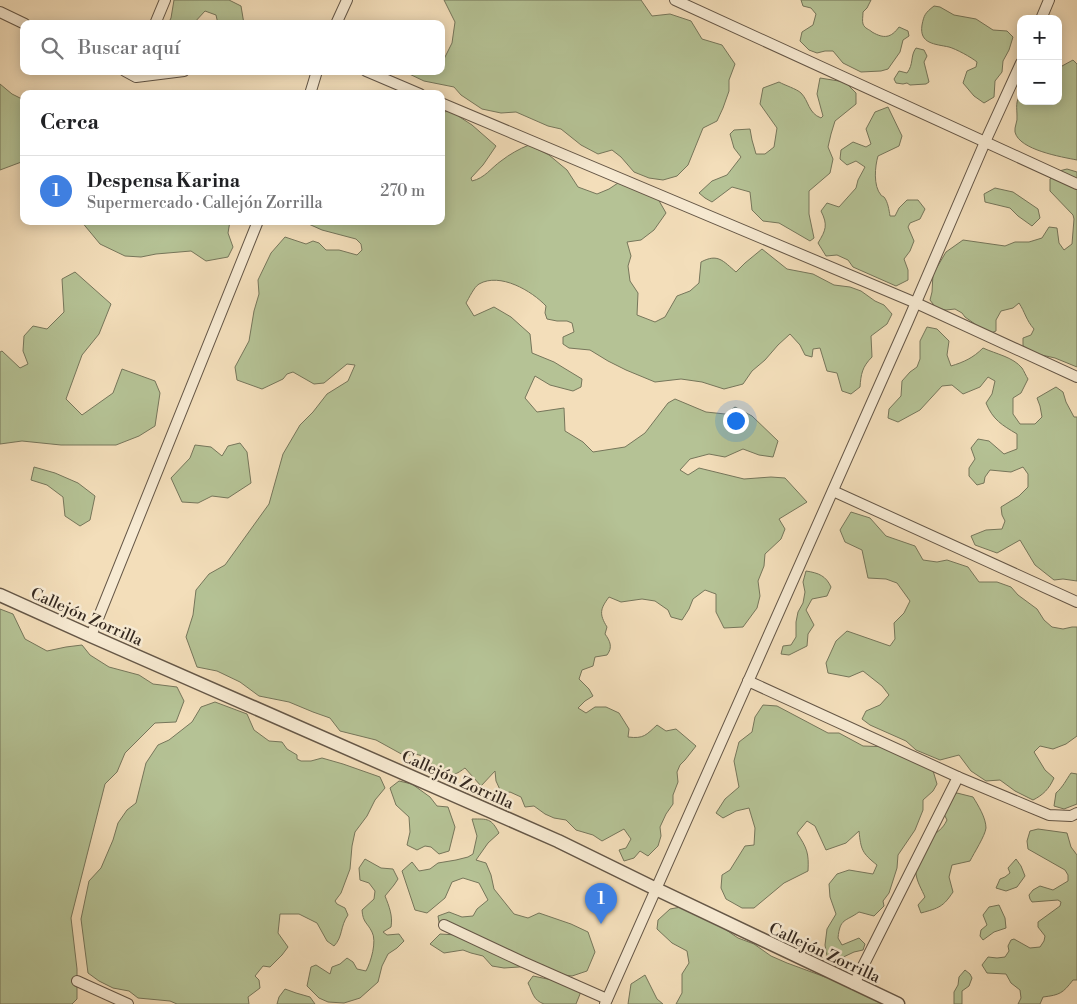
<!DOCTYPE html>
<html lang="es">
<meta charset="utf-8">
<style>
:root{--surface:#fff;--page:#f6f6f6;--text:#202124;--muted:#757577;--line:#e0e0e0;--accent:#7c3aed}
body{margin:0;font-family:"Libre Bodoni",serif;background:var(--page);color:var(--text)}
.controls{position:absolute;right:15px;top:15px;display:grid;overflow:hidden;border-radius:10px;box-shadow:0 2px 12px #0003}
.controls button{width:45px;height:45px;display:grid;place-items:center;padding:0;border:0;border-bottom:1px solid var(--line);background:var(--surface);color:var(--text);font:25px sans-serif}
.you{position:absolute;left:735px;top:420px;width:18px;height:18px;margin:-12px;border:4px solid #fff;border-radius:50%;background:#1a73e8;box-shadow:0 0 0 8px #1a73e833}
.badge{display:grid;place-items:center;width:32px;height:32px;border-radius:50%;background:var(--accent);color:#fff;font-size:16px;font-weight:700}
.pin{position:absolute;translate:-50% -41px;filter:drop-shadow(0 1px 2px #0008)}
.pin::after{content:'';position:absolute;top:26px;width:18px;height:15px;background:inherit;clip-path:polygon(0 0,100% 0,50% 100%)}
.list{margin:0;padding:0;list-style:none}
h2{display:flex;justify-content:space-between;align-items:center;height:65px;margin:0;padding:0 20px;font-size:21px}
h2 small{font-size:16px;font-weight:400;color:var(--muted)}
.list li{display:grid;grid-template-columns:32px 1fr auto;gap:15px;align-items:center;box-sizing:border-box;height:70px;padding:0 20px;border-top:1px solid var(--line)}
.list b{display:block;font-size:19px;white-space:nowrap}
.list p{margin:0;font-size:16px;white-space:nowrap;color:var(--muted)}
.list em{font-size:16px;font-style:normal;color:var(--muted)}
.icon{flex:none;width:28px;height:28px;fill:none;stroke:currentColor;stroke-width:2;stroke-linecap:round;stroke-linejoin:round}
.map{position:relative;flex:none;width:1077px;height:1004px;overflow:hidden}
.search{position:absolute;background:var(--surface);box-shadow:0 2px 12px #0003;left:20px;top:20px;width:425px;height:55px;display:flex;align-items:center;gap:12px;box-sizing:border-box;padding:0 18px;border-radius:10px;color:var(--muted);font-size:19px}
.panel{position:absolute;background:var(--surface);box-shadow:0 2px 12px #0003;left:20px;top:90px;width:425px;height:135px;border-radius:10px}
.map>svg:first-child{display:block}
.green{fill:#b5c295;stroke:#76765b}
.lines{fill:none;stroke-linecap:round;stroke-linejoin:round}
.minor-casing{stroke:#655747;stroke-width:12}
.tertiary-casing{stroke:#655747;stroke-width:15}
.minor{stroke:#f7ead2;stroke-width:10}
.tertiary{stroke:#f7ead2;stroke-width:12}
.labels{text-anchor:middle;stroke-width:5;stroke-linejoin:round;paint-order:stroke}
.street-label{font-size:16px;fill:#362a21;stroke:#f7ead2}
</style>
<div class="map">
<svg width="1077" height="1004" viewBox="0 0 1077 1004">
<rect width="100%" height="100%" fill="#f3deba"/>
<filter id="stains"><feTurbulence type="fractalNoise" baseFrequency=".004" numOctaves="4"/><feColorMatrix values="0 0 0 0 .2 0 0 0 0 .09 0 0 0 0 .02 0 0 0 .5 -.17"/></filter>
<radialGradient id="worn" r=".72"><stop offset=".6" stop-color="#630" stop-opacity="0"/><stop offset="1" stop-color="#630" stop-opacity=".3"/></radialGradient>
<g class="green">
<polygon points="174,0 229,0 241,6 244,24 218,24 216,15 205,11 193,24 168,24 171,18"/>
<polygon points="444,0 641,0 652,16 670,14 691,21 702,39 722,45 735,64 729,80 729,91 723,108 717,121 703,128 688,165 677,176 663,180 649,178 634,172 621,157 612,150 598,154 581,145 561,129 548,126 516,112 501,113 482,109 461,95 454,87 424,81 403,71 441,71 441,59 444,59 452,43 455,22"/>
<path d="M 801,0 L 871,0 L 867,8 L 863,12 C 863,16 862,21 863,24 C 865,29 869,29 872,32 C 884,39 891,38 899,27 L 908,31 L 909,36 L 903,40 L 900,52 L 888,69 L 881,71 L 861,72 L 843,63 L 833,51 L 825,51 L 817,53 L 809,50 L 800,41 L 802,32 L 813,25 L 816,14 L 811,8 L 803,6 Z"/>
<path d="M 934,6 L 940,7 L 954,15 L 976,19 L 993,30 L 1007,31 L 1013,37 L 1009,50 L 1003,61 L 1002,72 L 995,81 L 994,97 L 984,103 L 974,96 L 963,83 L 967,71 L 976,67 L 977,62 C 971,57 956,49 949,47 C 935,44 919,44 922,25 C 924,15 925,13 934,6 Z"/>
<path d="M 916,48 L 924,50 L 927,56 L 924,62 L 929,82 L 926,84 L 910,85 L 907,83 L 903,84 L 896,83 L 894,79 L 899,71 L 907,73 C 914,64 910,56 916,48 Z"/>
<path d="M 1073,60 L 1077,64 L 1077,160 C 1062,157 1019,150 1015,132 C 1014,127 1018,121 1017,116 C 1017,108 1015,101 1021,94 L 1021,101 L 1058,101 L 1058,71 L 1062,66 Z"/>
<path d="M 820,78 L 845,82 L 856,93 L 856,104 L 835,121 L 831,134 L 828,147 L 833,159 L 830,173 L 809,191 L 809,214 L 814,238 L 810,241 L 779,223 L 763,221 L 752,210 L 750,192 L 732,187 L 712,202 L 705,198 L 699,193 L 712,181 L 727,175 L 741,157 L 734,148 L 730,134 L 734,130 L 750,129 L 752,140 L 756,154 L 765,154 L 774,147 L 777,128 L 760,104 L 763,88 L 779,82 C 784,85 797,89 801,93 C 809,101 808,113 821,118 L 823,116 L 817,94 Z"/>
<polygon points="0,84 12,94 24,100 24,141 22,144 24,145 24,161 0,170"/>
<path d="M 888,107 L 902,136 L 899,146 L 878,156 C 875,166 873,186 881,195 C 881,196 883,196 884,197 C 888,202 889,210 890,216 L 895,216 L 899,208 L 907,200 L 918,200 L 925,209 L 920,219 L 910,223 L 908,227 L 914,241 L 910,251 L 904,259 L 908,270 L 908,280 L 896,286 L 853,267 L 848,260 L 837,255 L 826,256 L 818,243 C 826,230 828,225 821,211 L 827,203 L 839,207 L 856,188 L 858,180 L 865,167 L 856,161 L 847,165 L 840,159 L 841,150 L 853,142 L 866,147 L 871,144 L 866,129 L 875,112 Z"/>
<path d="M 449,110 L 472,125 L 496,146 L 483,165 L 471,178 L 472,181 C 485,178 491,168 501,161 C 510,154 519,149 529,145 L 549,155 L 567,170 L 578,187 L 597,194 L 609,189 L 624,179 L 658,199 L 666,213 L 654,230 L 641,240 L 627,242 L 631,256 L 628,266 L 630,281 L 638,293 L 637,315 L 655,322 L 665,317 L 677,296 L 690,291 L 699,283 L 701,262 C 718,253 723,261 736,272 L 745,263 L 762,249 L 787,269 L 813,274 L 834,285 L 850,287 L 861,291 L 875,301 L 884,305 L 892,314 L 887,324 L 871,336 L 872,357 C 862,367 861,374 860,387 L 851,394 L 842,391 L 837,373 L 827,371 L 820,348 L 813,349 L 812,357 L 805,355 L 800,345 L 790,334 L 778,345 L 765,360 L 752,371 L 743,384 L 724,389 L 702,382 L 681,379 L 655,382 L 626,370 L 608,361 L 590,350 L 569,348 L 563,344 L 563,337 L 574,332 L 572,323 L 567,321 L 557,321 L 547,319 L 545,313 L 546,306 C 532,291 500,272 479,284 C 474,287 469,298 466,303 L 474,316 L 494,307 L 511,317 L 530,334 L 532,353 L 554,362 L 582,379 L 581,387 L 573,391 L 550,385 L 535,376 L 525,398 L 537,412 L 564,408 L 565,431 L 583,442 L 593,452 L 625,447 L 645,433 L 668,403 L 675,399 L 706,412 L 725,414 L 735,407 L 752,416 L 778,441 L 773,457 L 759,455 L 743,449 L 725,457 L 709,454 L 690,459 L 680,470 L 688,475 L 699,468 L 744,479 L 771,477 L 785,478 L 807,502 L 779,519 L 785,529 L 781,539 L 765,554 L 764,566 L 758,581 L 760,596 L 757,608 L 743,627 L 724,628 L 716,612 L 716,594 L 705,590 L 693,599 L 689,609 L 682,620 L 671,617 L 668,610 L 655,601 L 642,599 L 621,602 L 609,597 C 600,609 599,614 607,627 L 605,634 C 610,641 613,647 607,655 L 595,657 L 593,666 L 582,670 L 579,679 L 589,689 L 593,696 L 585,701 L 578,708 L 586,713 L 595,707 L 606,707 L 619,713 L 629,729 L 628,737 C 644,739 646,735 657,725 L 666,731 L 676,729 L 696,746 L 685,760 L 680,765 L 677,772 L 678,782 L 673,795 L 673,804 L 666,814 L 660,827 L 661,836 L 658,846 L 648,856 L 640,851 L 634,858 L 624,861 L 619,850 L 626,848 L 631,839 L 624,829 L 602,841 L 593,835 L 576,830 L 566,820 L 554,818 L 545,814 L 534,806 L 525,807 L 521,797 L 510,792 L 502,794 L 496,781 L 495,771 L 481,786 L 465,768 C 462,770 457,774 454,774 C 442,777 432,766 427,757 L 415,754 L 405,756 L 376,740 L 340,731 L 330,718 L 313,712 L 289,702 L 259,696 L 240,682 L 217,671 L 197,667 L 186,637 L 193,615 L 196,590 L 209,574 L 225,565 L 269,504 L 283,454 L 300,425 L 313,412 L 327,394 L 348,381 L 355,365 L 347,364 L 324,383 L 314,384 L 293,372 L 287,374 L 283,379 L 262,389 L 237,380 L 235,367 L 249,341 L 254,311 L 259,294 L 258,280 L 271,253 L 285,237 L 306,244 L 313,241 L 319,243 L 326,250 L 339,250 L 357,255 L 362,250 L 361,244 L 356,239 L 322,230 L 302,221 L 441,221 L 441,114 Z"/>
<path d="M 1067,169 L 1077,172 L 1077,367 L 1055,358 L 1037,354 L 1023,346 L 1023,338 L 1031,335 L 1034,329 C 1026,320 1025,312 1019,303 L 1013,308 L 1001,311 L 996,320 L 996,331 L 991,333 L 982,329 L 965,317 L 962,313 L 955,309 L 946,310 L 936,308 L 930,300 L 932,292 L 933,274 L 946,252 L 963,240 L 1005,246 L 1015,242 L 1029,242 L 1042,238 L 1049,227 L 1057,228 L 1059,243 L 1064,250 L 1072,244 L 1074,219 L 1073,215 L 1050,191 L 1050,179 L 1059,171 Z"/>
<polygon points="995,188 1013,192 1038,209 1040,218 1032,226 1018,216 1010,208 985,202 984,194"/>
<polygon points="81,221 230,221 228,233 233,247 228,257 206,261 191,251 156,254 141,257 125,256 100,244"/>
<polygon points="75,272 111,304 99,334 82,355 66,399 82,415 113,393 122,369 155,381 160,393 155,426 139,436 116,445 61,445 22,441 0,444 0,352 2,351 20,368 28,364 23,351 24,336 33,326 47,329 64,312 62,279"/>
<path d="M 927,327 L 937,329 L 949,341 L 947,355 L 951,366 C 964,362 973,358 983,348 C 996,354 1013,357 1022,368 C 1024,371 1026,376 1028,379 L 1021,393 L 1013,398 L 1013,414 L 1020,424 L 1035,424 L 1042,417 L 1040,406 L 1037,398 L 1056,387 L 1063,392 L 1066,402 L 1074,417 L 1077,417 L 1077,581 L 1063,579 L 1054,580 L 1035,565 L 1020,540 L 997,553 L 975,545 L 971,536 L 986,530 L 1002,529 L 1005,521 L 1002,515 L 1001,507 L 1019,496 L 1028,487 L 1028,474 L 1023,467 L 1011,472 L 990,470 L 985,477 L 984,483 L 977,485 L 969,476 L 969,468 L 975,459 L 971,448 L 978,439 L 989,441 L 1004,454 L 1017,449 L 1017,434 C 1002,425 993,420 986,403 L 992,394 L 995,381 L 988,377 L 980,387 L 963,394 L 952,385 L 942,386 L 920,410 L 898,422 L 888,418 L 889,409 L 901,396 L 902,381 L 910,372 L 917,367 L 920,359 L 920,341 Z"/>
<polygon points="240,443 247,452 251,483 228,498 212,496 198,503 182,502 171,478 190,458 195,445 211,447 222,456 228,446"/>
<polygon points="34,467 55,473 78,483 95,496 90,520 80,526 65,516 63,497 47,485 31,480"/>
<path d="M 851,512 L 870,518 L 886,536 L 915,546 L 923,560 L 937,562 L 947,560 L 968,567 L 979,582 L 997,582 L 1011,587 L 1018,595 L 1037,609 L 1044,620 L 1052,627 L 1063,629 L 1072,627 L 1077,627 L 1077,736 L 1066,744 L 1053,749 L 1040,746 L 1034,752 L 1045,770 L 1054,778 C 1049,789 1043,795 1033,800 L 1015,791 L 1000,780 L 986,781 L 971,771 L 959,755 L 940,760 L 916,750 L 906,741 L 870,725 L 862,719 L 866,711 L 880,705 L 889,695 L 882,686 L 863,671 L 849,677 L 828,673 L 826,663 L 836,641 L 847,631 L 890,646 L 895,639 L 894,623 L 904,613 L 910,601 L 897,583 L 886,579 L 868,578 L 862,550 L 845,542 L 840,530 Z"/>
<path d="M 806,571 C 819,573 826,576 831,587 L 827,596 L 812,599 L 806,610 L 814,625 L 808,634 L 807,646 L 789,655 L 781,654 L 783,646 L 791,645 L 796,637 L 796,622 L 798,612 L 803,603 L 805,592 L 803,582 Z"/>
<polygon points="0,609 13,614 25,639 47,651 66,647 82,645 90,655 109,667 139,675 153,684 177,687 184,701 176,722 155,723 125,753 117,772 105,784 71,918 77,969 77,999 72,1004 0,1004"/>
<path d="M 215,702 L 247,714 L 254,730 L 269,741 L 282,742 L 287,749 L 297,755 L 297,759 L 301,761 L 311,761 L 322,758 L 343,764 L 380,777 L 385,788 L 375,800 L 367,816 L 355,832 L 352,846 L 350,869 L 341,893 L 335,901 L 337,904 L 345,908 L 348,915 C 340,926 343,937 334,946 L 327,941 L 317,923 L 299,914 L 280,914 L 278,933 L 288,947 L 282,955 L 270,967 L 263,966 L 255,976 L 259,980 L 260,988 L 248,997 L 249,1004 L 177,1004 L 170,1001 L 138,998 L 129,991 L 113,988 L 99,981 L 88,973 L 81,919 L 89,881 L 101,868 L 113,840 L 118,823 L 127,810 L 136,803 L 146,763 L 158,745 L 169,740 L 192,722 L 201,707 Z"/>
<path d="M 763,705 L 777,706 L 828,733 L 839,733 L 863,746 L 892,747 L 931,764 L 937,784 L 933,791 L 923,800 L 923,810 L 915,830 L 898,855 L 897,868 L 889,893 L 883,901 L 884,906 L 874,916 L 859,912 C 845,922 840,918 838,938 L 842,945 L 859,938 L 865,944 L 863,950 L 854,952 L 837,960 L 827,956 L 825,945 L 827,929 L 836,914 L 830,897 L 829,884 L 837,874 L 849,870 L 873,874 L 877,865 C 862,853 861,850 859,831 L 846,843 L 826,850 L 815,826 L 807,821 L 797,833 C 807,848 809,853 808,871 L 784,883 L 754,908 L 742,908 L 726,899 L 721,888 L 722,875 L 730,870 L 745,846 L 754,845 L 755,828 L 749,808 L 736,811 L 723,818 L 716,813 L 725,799 L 739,787 L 734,761 L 739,742 L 752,732 L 755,717 Z"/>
<path d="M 1071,773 L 1077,774 L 1077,804 L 1064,809 L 1054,806 L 1056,793 C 1063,787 1066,780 1071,773 Z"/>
<polygon points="399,781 412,784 430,797 437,806 448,807 455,827 449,851 439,854 431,847 425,846 417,850 407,845 410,832 409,817 396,805 390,788"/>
<path d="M 957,793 L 973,797 C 978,805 986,818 986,828 C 985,836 974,853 970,861 L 952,865 L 949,877 L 953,892 C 943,907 939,908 921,913 L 918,905 L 925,897 C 922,890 917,882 916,874 C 914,862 923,846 931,837 C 939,830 942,830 947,820 L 942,810 L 946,799 Z"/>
<path d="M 472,819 C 488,819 491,818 499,833 L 488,843 L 476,860 L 486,863 L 491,875 L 494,889 L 514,914 L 528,918 L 539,913 L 571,924 L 588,932 L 595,952 L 587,971 L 572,976 L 555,974 L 543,965 L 534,964 L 519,967 L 504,968 L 492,966 L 483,956 L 471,953 L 463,950 L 444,953 L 430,944 L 440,934 L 457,935 L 457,930 L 440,928 L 438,916 L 449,912 L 462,917 L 473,916 L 477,909 L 488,900 L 479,883 L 463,878 L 452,882 L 445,898 L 427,913 L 415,910 L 402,871 L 412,862 L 419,871 L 430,869 L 438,863 L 456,860 L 468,857 L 473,854 L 477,836 Z"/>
<path d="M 1038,829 L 1067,833 L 1071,847 L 1077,855 L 1077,980 L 1073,980 C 1063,993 1060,995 1043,997 L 1040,1004 L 1018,1004 L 1021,998 L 1020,990 L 1011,983 L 1006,974 L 987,973 L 982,965 L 988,957 L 997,958 L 1005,957 L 1009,951 L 1008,946 L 1011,940 L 1014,939 L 1030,948 L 1040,947 L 1044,941 L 1045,936 L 1038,927 L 1038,922 L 1060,906 L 1061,902 L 1058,900 L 1032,902 L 1030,899 L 1029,895 L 1033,890 L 1040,886 L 1053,890 L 1068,881 L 1068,875 L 1065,870 L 1028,849 L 1027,841 L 1030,831 Z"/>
<path d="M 365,859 L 381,868 L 393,869 L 398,879 L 394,885 L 385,896 C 389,906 393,916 391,927 L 383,932 L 387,935 L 399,934 L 404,941 L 397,948 L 388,954 L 382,966 L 378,982 L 360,998 L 344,1003 L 328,1002 L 319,998 L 307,986 L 311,967 L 316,965 L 330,974 L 332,967 L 340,964 L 347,958 L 353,962 L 357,969 L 366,971 C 371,962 377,941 372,932 C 367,922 363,923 362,910 L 374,899 L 375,891 L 369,883 L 360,880 L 359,868 Z"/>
<polygon points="1016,859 1021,866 1025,876 1017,887 1006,891 996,888 1000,879 1005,877 1010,873 1008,868"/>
<polygon points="999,905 1005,918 1006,928 994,932 983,940 980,936 981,930 987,925 983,915 989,907"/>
<polygon points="681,907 719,925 738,938 754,944 771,956 787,963 825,977 851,974 866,983 880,1003 883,1004 676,1004 682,993 682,974 689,963 687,951 672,943 657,929 658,920 670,909"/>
<polygon points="965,970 970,974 972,978 969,986 962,991 962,1004 954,1004 954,992 958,985 959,977"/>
<polygon points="645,975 657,999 663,1004 628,1004 631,984"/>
<path d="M 533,976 L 581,986 L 580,994 L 576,1004 L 544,1004 C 533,1000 533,993 528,983 Z"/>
<polygon points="285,989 296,993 310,997 315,1004 277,1004 279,997"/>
</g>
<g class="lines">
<defs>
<g id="minor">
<polyline points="675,0 1077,184"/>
<polyline points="0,12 25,24"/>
<polyline points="1041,19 1049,0"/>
<polyline points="155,24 165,0"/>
<polyline points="336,24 347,0"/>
<polyline points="125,71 136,77 184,71"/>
<polyline points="366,71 420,94"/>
<polyline points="310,94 317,71"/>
<polyline points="441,103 916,303 1077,377"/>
<polyline points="833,491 1077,602"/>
<polyline points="91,636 258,221"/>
<polyline points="748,681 958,777 1049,815 1071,816 1077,813"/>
<polyline points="444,925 523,962 607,999"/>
<polyline points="77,981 128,1004"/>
<polyline points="854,984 958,777"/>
<polyline points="605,1004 908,321 985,142 1021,63"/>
</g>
<polyline id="tertiary" points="0,595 91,636 558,841 656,889 898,1004"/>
</defs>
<use href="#minor" class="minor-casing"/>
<use href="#tertiary" class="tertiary-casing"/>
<use href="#minor" class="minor"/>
<use href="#tertiary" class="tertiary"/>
</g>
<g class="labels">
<g class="street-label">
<text transform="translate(87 616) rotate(24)" y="6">Callejón Zorrilla</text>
<text transform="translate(458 779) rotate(24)" y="6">Callejón Zorrilla</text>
<text transform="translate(825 952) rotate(25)" y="6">Callejón Zorrilla</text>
</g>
</g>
<rect width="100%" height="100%" filter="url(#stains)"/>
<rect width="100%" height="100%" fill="url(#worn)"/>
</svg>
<div class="controls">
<button>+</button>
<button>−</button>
</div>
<div class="you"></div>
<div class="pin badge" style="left:601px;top:924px;background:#3f7fe0">1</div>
<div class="search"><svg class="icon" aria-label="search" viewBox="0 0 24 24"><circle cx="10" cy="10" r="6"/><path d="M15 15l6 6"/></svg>Buscar aquí</div>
<section class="panel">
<h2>Cerca<small></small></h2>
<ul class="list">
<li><span class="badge" style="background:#3f7fe0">1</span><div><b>Despensa Karina</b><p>Supermercado · Callejón Zorrilla</p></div><em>270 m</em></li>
</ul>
</section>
</div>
